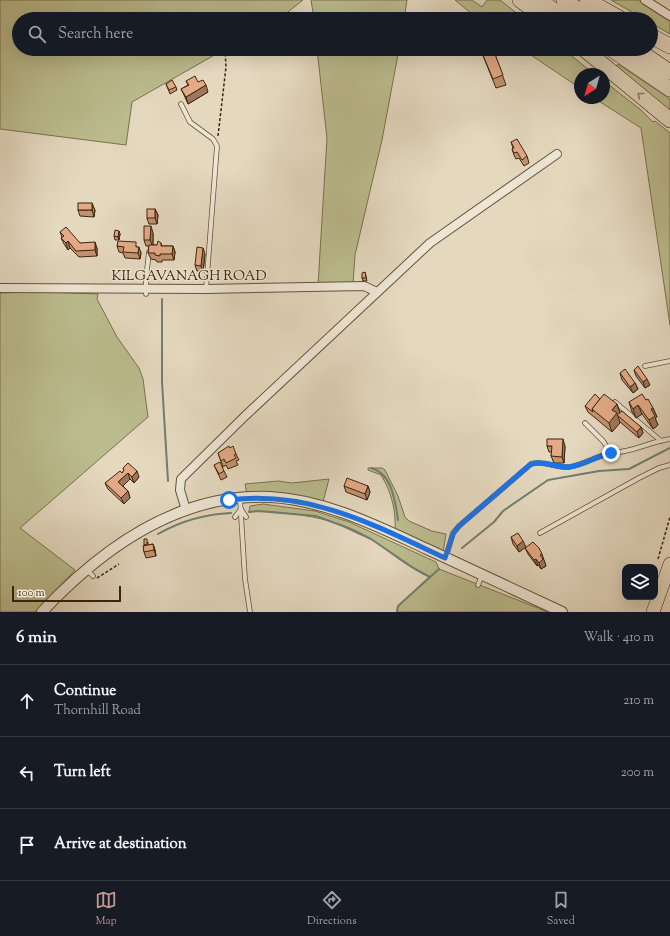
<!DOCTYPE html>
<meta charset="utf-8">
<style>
:root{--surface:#171b24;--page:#20242c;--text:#f1f3f6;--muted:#9ea1a6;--line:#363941;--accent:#c59692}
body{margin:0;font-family:"Sorts Mill Goudy",serif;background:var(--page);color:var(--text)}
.controls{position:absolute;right:12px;bottom:12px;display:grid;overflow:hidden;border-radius:8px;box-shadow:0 4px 16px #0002}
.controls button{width:36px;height:36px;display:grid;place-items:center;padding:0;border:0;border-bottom:1px solid var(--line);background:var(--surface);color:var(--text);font:20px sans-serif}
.compass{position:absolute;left:574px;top:68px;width:36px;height:36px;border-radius:50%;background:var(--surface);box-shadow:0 4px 16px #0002;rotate:217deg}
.scale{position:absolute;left:12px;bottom:10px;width:109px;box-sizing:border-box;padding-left:4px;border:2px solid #3d250b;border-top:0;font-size:11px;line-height:14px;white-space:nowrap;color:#3d250b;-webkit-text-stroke:3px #ede6d5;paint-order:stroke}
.stop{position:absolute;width:12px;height:12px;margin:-9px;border:3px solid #1a73e8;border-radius:50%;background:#fff}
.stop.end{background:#1a73e8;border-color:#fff;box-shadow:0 1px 4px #0008}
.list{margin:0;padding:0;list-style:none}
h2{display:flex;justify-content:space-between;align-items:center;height:52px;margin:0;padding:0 16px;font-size:17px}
h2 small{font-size:13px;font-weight:400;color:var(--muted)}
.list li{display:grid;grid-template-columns:26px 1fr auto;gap:12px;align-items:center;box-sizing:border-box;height:72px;padding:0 16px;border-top:1px solid var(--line)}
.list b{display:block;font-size:15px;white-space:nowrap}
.list p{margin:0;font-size:13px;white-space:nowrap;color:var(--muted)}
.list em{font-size:13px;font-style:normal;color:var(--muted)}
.icon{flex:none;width:22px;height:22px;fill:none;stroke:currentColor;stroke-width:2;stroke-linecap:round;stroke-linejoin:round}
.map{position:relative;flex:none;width:670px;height:612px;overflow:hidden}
.search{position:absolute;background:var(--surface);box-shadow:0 4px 16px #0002;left:12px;right:12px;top:12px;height:44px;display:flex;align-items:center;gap:10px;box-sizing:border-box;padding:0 14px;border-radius:22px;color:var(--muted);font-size:15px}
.sheet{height:268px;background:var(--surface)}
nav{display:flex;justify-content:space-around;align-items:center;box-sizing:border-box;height:56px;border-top:1px solid var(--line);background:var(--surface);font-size:11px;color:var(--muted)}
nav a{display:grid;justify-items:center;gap:2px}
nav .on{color:var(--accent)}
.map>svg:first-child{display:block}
.green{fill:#bbbc8e;stroke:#7c704c}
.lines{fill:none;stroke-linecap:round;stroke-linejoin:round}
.stream{stroke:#727e71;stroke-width:2}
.service-casing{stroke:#675238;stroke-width:5.5}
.minor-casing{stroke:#675238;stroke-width:10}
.tertiary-casing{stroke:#675238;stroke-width:12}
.trunk-casing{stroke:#3d250b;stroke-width:14}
.motorway-casing{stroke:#3d250b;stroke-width:16}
.path{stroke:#3d250b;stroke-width:1.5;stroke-dasharray:3 2;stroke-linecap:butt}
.service{stroke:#ede6d5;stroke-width:4}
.minor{stroke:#ede6d5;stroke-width:8}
.tertiary{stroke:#ede6d5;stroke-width:10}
.trunk{stroke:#e4d8bf;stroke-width:13}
.motorway{stroke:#e4d8bf;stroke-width:15}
.wall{fill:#c39274;stroke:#3d250b}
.shaded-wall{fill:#9f775e;stroke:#3d250b}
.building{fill:#e3aa87;stroke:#3d250b}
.oneway{stroke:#907e65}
.route{stroke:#1a73e8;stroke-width:5}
.labels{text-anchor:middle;stroke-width:3;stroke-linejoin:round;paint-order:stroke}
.street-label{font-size:14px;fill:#3d250b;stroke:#ede6d5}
</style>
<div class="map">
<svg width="670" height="612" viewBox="0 0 670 612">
<rect width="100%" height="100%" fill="#e4d8bf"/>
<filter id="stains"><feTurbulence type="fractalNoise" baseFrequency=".005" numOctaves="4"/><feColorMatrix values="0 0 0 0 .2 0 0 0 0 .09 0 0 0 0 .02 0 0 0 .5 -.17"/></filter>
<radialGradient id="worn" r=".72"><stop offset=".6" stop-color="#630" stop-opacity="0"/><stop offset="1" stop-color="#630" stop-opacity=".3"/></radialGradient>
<g class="green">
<polygon points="0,0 303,0 279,19 19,19 19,49 225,49 132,102 126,145 0,129"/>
<polygon points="311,0 407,0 404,19 314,19"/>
<polygon points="455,0 472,0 482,7 487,0 500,0 524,19 478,19"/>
<polygon points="611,0 638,0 670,21 670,34 651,23 651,19 644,19"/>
<polygon points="317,49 399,49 382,140 355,255 353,284 318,285 327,138"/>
<polygon points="522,49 563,49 594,74 580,74 580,88"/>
<polygon points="618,64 670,99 670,114 615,68"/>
<polygon points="604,81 641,110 653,122 655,121 670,133 670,325 641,128 594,98 604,98"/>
<polygon points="39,292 98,294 97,299 117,337 139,368 143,379 148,417 20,528 75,570 35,612 0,612 0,293"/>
<path d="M 368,468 L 382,468 L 385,470 L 398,496 L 405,517 L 409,521 L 432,531 L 446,534 L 443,553 L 395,531 C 396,511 392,493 381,475 L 368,470 Z"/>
<polygon points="329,479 323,502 247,494 245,484 278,481 292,483"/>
<path d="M 263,504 L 315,511 L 349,522 L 436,562 L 439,569 L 548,612 L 397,612 L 398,606 L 429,577 C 409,568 391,553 373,540 C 338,518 298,513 258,511 L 249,512 L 250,506 Z"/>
</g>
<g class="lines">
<g class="stream">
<polyline points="162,299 162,382 168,481"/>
<path d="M 371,468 C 392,473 395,501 398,520"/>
<polyline points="249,512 258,511 316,516 343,526 371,539 412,567 430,577"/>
<path d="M 158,534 C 181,521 205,514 231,513"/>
<polyline points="462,548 494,522 503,511 548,480 599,471 629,469 670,448"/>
<polyline points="397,612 398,606 439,569"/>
</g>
<defs>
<g id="service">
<polyline points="181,104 190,122 213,139 217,146 206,289"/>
<polyline points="146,294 146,279 149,252"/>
<polyline points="645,366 670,361"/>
<polyline points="615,402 661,441"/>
<path d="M 585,423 L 603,441 L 611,453 C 635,452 648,442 670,439"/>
<polyline points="240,499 245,579 250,612"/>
<polyline points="235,517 241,509 246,517"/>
<polyline points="540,533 639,478 659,468 670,465"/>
<path d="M 446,557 L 453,533 L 459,526 L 531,464 C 544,460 556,468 569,467 C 584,465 596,456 611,453"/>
<polyline points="87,570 93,576"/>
<polyline points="478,585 482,575"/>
</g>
<g id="minor">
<polyline points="645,0 670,16"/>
<polyline points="0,288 206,289 364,286 377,292"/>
<polyline points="186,510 180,490 181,479 245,416 430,243 557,154"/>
</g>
<path id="tertiary" d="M 42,612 C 101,549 179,493 270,497 C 326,500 377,526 427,549 C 472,570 517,591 562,612"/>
<polyline id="trunk" points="653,612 670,564"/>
<g id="motorway">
<polyline points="520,0 546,19"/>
<polyline points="539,0 567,19"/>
<polyline points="564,0 592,19"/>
<polyline points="587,0 621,19"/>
<polyline points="651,36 670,46"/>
<polyline points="584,49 670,120"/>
<polyline points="611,49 670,89"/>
<polyline points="636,49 670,72"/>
</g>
</defs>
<use href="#service" class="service-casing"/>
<use href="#minor" class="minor-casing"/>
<use href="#tertiary" class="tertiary-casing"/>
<use href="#trunk" class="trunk-casing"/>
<use href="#motorway" class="motorway-casing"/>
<g class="path">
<polyline points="218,136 226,67 225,49"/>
<polyline points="658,559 670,517"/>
<polyline points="97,578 119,564"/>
</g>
<use href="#service" class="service"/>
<use href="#minor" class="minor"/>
<use href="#tertiary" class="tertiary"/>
<use href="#trunk" class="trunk"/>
<use href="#motorway" class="motorway"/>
</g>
<g class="wall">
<polygon points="493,49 506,85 496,88 482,53"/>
<polygon points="186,81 198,82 208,92 188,104 184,95 181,89 188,85"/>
<polygon points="166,84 176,87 177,90 170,94"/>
<polygon points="511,142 527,156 529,163 524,166 519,158 516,159 514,155 512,149 513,148"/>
<polygon points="155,209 158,215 157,224 149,224 147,218"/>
<polygon points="78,210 95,210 94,217 80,216"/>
<polygon points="119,231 120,234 119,240 115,240 114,236"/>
<polygon points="60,232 80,243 97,248 97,256 79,257 70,248 68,250 64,244 61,238 62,237"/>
<polygon points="153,233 153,245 157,245 161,243 162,246 173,246 175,252 174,260 162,260 162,262 157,262 156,260 151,259 148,253 149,246 146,246 144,240"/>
<polygon points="117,246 138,247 141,253 140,259 125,258 123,253 119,252"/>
<polygon points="205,254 203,272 197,271 195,265"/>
<polygon points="365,272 366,276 367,281 363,281 362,278"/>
<polygon points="634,370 650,385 645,388 636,376"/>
<polygon points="620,373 635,383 638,389 633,393 622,380"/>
<polygon points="646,400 653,408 657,417 655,418 658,425 653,429 642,414 636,418 632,412 629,402"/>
<polygon points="617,404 620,412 641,427 643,433 639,438 620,422 612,432 588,412 585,406"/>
<polygon points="547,446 565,446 564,463 554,463 551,456 552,452 549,452"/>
<polygon points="230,448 236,454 239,460 236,461 238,465 228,469 226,465 223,467 218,453"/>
<polygon points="214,465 224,471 227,477 221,480"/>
<polygon points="123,468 139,477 134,483 130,479 123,486 128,491 130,498 124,504 108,489 105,483 122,473 124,470"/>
<polygon points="344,486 368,486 370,492 367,500 346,492"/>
<polygon points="511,537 526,547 519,552 513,544"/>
<polygon points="148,542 148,545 153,544 155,550 156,556 146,558 144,552 144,545"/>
<polygon points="525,548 544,560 546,566 541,569 538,565 537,566 528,554"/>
</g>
<g class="shaded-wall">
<polygon points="206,85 208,92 188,104 186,97"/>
<polygon points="92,203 95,210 94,217 92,210"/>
<polygon points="155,209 158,215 157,224 155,218"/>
<polygon points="151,226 153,233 153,247 150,240"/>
<polygon points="119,231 120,234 119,240 118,237"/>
<polygon points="68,241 70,248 68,250 66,243"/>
<polygon points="95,242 97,248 97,256 95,250"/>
<polygon points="173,246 175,252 174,260 172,254"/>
<polygon points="139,247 141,253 140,259 138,253"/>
<polygon points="203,248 205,254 203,272 201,266"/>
<polygon points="647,379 650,385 645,388 643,382"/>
<polygon points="635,383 638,389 633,393 630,387"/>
<polygon points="617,404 620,413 618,416 620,423 612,432 609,423 612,410"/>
<polygon points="638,405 642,414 636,418 633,409"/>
<polygon points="653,408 657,417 655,418 658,425 653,429 649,420 651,409"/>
<polygon points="641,427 643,433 639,438 637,432"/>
<polygon points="563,439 565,446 564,463 562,457"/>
<polygon points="137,471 139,477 134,483 132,477"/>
<polygon points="128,473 130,479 121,488 118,482"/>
<polygon points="368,486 370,492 367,500 365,494"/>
<polygon points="128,491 130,498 124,504 121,498"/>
<polygon points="523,541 526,547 519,552 517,546"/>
<polygon points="153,544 155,550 156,556 154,550"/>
<polygon points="542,554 546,566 541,569 539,563 540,555"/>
<polygon points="536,559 538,565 537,566 534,560"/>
</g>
<g class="building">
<polygon points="493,49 503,75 493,79 482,53"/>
<polygon points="195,76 198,82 203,80 206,85 186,97 181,89 189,85 186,81"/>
<polygon points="172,80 176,87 169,90 166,84"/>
<polygon points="517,139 527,156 522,160 517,152 514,153 512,149 514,148 511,142"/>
<rect x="78" y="203" width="14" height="7"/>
<rect x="147" y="209" width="8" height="9"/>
<polygon points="144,226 151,226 150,240 144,240"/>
<polygon points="66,227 80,243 95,242 95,250 76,251 68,241 66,243 61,238 64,236 60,232"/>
<polygon points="115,230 119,231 118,237 114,236"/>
<polygon points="118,241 136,242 136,247 139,247 138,253 123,252 124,247 117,246"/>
<polygon points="158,241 161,243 161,246 173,246 172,254 160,254 160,256 155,255 155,253 148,253 149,245 157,245"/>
<polygon points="197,247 203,248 201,266 195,265"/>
<polygon points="365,272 366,278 362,278 362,273"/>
<polygon points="638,366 647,379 643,382 634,370"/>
<polygon points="625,369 635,383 630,387 620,373"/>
<polygon points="595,394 600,399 592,409 593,412 585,406"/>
<polygon points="604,394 617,404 612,410 617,413 609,423 592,409"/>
<polygon points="642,394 646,400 648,399 653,408 651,409 655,416 649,420 638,405 633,409 629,402"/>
<polygon points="622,411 641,427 637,432 617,415"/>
<polygon points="547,439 563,439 562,457 551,456 552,446 547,446"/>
<polygon points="229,446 230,448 233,446 236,454 234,455 236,458 226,463 224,459 221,461 218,453"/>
<polygon points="220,462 224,471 219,474 214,465"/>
<polygon points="128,463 137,471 132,477 128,473 118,482 128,491 121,498 105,483 120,471 122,473 124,470 123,468"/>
<polygon points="347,478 368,486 365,494 344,486"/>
<polygon points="518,533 523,541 517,546 511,537"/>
<polygon points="144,539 147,539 147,544 144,545"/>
<polygon points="533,542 539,548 542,554 540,555 543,559 539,563 536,559 534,560 525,548"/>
<polygon points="153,544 154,550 144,552 143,546"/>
</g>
<defs><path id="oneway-chevron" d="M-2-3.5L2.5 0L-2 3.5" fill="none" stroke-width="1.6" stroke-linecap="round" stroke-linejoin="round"/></defs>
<use class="oneway" href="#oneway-chevron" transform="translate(640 95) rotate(-141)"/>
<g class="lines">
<path class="route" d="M 229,500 C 310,490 374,525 445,558 L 453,534 L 459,526 L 531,464 C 544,460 556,468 569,467 C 585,465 596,456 611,453"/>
</g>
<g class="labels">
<g class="street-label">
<text x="189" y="280">KILGAVANAGH ROAD</text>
</g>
</g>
<rect width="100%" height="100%" filter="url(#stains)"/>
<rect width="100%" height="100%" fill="url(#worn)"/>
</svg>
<div class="controls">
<button><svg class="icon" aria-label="layers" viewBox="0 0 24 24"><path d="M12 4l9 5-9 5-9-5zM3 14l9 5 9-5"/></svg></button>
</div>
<svg class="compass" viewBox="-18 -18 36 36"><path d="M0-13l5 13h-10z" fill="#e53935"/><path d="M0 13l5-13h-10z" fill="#9ea1a6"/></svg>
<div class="scale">100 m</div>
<div class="stop" style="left:229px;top:500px"></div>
<div class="stop end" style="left:611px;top:453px"></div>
<div class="search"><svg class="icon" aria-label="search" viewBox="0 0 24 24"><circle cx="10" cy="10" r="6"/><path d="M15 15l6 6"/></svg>Search here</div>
</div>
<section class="sheet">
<h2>6 min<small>Walk · 410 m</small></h2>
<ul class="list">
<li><svg class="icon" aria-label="ahead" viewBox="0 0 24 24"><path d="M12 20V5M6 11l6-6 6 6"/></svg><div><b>Continue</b><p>Thornhill Road</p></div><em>210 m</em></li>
<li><svg class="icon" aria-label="left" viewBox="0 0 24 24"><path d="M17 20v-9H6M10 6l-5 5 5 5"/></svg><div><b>Turn left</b></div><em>200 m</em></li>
<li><svg class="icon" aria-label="arrive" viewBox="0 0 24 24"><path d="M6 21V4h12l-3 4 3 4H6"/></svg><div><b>Arrive at destination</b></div></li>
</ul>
</section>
<nav>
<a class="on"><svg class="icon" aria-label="map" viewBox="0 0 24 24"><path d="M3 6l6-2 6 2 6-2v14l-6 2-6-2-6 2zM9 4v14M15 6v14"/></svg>Map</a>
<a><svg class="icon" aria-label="directions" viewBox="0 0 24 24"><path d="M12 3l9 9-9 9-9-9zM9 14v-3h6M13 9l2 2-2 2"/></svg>Directions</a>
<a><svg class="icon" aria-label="saved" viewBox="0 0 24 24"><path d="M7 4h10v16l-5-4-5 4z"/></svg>Saved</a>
</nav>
